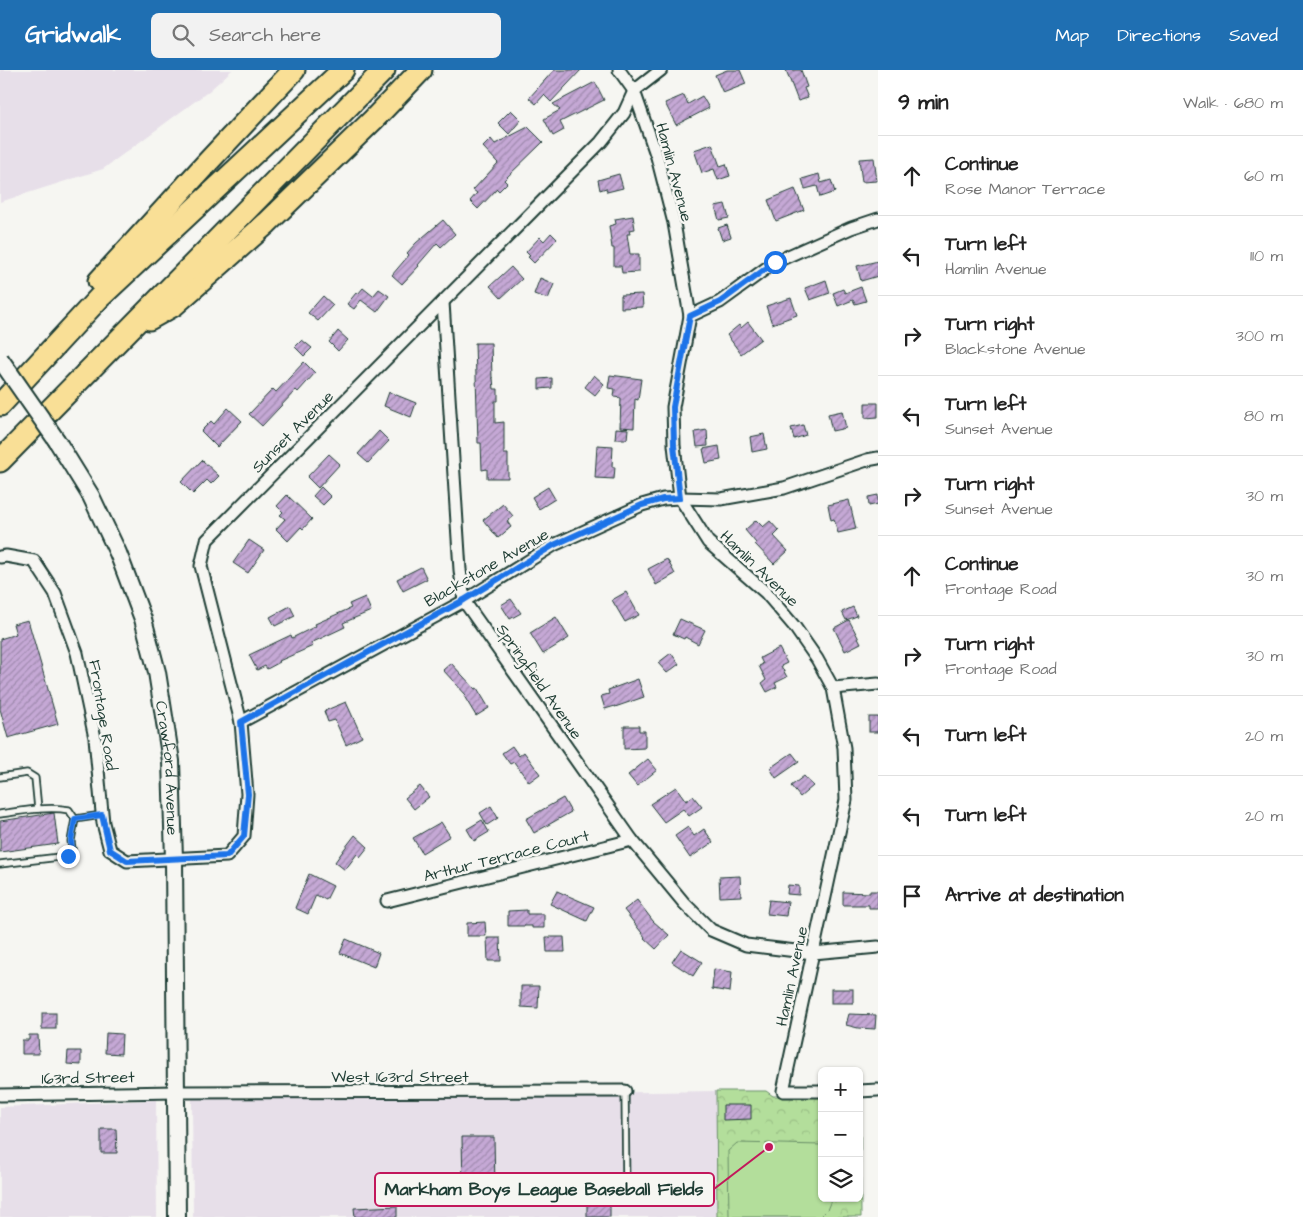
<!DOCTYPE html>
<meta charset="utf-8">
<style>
:root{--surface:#fff;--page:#f2f2f2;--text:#222;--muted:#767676;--line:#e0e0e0;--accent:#1f6fb2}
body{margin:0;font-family:"Architects Daughter",sans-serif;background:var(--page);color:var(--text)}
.controls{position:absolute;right:15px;bottom:15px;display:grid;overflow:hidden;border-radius:8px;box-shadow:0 1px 4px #0004}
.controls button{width:45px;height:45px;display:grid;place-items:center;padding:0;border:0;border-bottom:1px solid var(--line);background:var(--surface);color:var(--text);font:25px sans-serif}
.stop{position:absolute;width:15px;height:15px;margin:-11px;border:4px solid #1a73e8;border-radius:50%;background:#fff}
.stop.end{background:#1a73e8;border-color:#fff;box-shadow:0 1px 5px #0008}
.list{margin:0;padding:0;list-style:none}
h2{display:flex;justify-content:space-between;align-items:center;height:65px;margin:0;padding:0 20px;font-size:21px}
h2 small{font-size:16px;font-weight:400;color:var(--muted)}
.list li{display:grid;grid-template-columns:32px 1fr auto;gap:15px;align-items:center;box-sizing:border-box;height:80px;padding:0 20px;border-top:1px solid var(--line)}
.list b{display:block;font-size:19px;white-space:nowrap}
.list p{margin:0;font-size:16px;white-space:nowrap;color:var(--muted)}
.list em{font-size:16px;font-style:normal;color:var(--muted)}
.icon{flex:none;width:28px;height:28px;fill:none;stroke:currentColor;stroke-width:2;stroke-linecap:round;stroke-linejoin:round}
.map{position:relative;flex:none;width:878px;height:1147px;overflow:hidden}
header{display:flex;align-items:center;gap:30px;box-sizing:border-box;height:70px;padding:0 25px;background:var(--accent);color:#fff}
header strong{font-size:24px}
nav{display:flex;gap:28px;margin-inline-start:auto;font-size:18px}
.search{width:350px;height:45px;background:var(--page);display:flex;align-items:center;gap:12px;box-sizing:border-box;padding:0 18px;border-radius:8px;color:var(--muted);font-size:19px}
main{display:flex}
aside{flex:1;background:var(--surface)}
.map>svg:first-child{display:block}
.built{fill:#e7dfe9}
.park{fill:url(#park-crowns);stroke:#698e68}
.pitch{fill:#b3de9b;stroke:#698e68}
.building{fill:url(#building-hatch);stroke:#1f3d34}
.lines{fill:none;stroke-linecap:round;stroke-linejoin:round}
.service-casing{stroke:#1f3d34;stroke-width:9}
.minor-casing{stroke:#1f3d34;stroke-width:15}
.secondary-casing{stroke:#1f3d34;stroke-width:20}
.motorway-casing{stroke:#1f3d34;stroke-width:25}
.service{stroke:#f6f6f2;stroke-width:5.5}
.minor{stroke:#f6f6f2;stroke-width:11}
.secondary{stroke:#f6f6f2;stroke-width:16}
.motorway{stroke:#f9df96;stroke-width:21}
.secondary-bridge-casing{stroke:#1f3d34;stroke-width:20;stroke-linecap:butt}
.secondary-bridge{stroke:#f6f6f2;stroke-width:16}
.route{stroke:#1a73e8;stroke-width:6}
.labels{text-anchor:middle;stroke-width:5;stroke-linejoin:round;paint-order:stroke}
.street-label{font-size:16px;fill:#1f3d34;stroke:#f6f6f2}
.leader{fill:none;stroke:#c2185b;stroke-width:2}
.callout-dot{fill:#c2185b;stroke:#f6f6f2;stroke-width:2}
.callout{fill:#f6f6f2;stroke:#c2185b;stroke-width:2}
.callout-label{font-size:18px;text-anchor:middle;font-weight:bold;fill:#1f3d34}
</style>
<header>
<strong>Gridwalk</strong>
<div class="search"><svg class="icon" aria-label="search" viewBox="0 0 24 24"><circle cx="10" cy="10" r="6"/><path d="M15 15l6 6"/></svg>Search here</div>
<nav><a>Map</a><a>Directions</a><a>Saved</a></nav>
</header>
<main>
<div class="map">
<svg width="878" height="1147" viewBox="0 0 878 1147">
<defs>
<pattern id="park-crowns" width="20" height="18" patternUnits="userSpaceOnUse" patternTransform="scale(1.25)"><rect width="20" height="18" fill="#b3de9b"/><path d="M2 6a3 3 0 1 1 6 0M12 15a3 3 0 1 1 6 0" fill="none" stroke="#9abf86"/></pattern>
<pattern id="building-hatch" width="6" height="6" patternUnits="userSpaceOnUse" patternTransform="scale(1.25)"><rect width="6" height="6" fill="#c5a8d5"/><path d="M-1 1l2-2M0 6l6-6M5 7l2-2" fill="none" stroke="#9f8aae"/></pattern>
</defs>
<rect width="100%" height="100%" fill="#f6f6f2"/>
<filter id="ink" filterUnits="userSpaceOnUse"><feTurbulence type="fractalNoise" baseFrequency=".02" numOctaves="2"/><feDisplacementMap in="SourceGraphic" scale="10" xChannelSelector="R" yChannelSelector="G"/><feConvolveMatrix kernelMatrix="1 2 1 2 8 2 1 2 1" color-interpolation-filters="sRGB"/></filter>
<g filter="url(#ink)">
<g class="built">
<polygon points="0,0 232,0 209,21 103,99 0,132"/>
<polygon points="716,1021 717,1147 193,1147 192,1029"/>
<polygon points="156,1030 157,1147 0,1147 0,1037"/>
</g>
<polygon class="park" points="716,1021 766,1021 773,1026 822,1026 822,1128 859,1128 860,1027 861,1147 717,1147"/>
<polygon class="pitch" points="737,1073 822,1075 822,1128 832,1128 827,1140 820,1147 729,1147 728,1081"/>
<g class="building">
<polygon points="554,0 581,0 551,32 544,25 536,34 529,28"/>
<polygon points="727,0 740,0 746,14 723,23 715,5"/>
<polygon points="786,0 801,0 807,17 804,18 808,28 798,31"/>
<polygon points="595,12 604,30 560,52 564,60 553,66 544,49 560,40 553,34"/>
<polygon points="684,25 688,34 702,26 709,38 676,55 665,33"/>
<polygon points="511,40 521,50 509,64 498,53"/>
<polygon points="528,57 543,72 504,110 507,113 499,121 497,119 478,139 470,131 477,123 473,120 498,93 483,77 491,69 495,74"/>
<polygon points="712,74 720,96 726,94 730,106 718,110 714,99 702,103 694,80"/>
<polygon points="874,88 877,111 862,112 859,89"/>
<polygon points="619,104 623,118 607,122 606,118 600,120 598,110"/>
<polygon points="819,104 821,113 831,110 835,122 820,127 817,116 805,119 802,109"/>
<polygon points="795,119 804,140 776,151 768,130"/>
<polygon points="725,134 729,148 719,150 715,136"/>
<polygon points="633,146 635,159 629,160 630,164 627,164 630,184 639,184 639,202 622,203 621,196 614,196 614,178 612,178 609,156 616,154 615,149"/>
<polygon points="443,150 455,164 441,177 437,173 418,195 419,196 402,214 392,205 409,185 407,183 416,173"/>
<polygon points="727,155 731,167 722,170 718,158"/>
<polygon points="551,163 557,169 534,193 528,187 530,186 526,182 540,167 544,171"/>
<polygon points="878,191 878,206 861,211 857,196"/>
<polygon points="511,197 522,209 501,228 490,216"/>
<polygon points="540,208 554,214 548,229 534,224"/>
<polygon points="826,210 830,223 810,230 805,218"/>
<polygon points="861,217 866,231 855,234 853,230 838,236 833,223 843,219 845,223"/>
<polygon points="363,218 373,226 379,219 389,226 377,242 361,230 354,239 347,234 356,223 358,224"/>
<polygon points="642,224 643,237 621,238 621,225"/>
<polygon points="323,226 333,235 318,251 308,243"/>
<polygon points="791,228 797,245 772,254 766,236"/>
<polygon points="748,252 761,269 741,284 727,265 739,255 741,258"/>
<polygon points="338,261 348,270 338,281 329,272"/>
<polygon points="302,270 312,278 304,286 295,277"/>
<polygon points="475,273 491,273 492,308 493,308 494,319 498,319 498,331 495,331 495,353 504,352 504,384 508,384 508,408 487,408 487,399 482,400 481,373 478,373"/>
<polygon points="304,292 315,303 298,322 296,320 262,356 249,344 273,319 276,322"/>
<polygon points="594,305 604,314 595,325 585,317"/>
<polygon points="610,305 641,309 638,330 635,329 634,358 620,357 621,328 614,327 615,319 608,318"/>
<polygon points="552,308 552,318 539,319 539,309"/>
<polygon points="389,322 416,333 411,347 384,336"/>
<polygon points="865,333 878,333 878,347 865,348"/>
<polygon points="228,338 242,351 217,377 201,361 211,351 214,354"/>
<polygon points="842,341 846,358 832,361 828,344"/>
<polygon points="803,355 806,365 794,369 791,358"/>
<polygon points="616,358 628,359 627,369 615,369"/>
<polygon points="707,360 708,376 697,377 695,362"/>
<polygon points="379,361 389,371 368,393 358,384"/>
<polygon points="764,364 767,379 752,382 750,367"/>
<polygon points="597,375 613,376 612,397 615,397 614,409 595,408"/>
<polygon points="719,376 721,390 706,393 703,379"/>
<polygon points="329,384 340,394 318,418 307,407"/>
<polygon points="202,390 219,406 211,414 207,410 193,424 181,412"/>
<polygon points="321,417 331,427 323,435 313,426"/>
<polygon points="548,417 555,429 539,439 532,427"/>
<polygon points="287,425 312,449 303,459 301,457 288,471 276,459 285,449 280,445 283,442 277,436"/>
<polygon points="878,425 878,434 869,436 868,427"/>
<polygon points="849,430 856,459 838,463 834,449 831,450 828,435"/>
<polygon points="503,434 513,446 507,451 511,457 498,468 483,450"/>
<polygon points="756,450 763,457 770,451 779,461 774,466 788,481 774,494 755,474 756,473 745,460"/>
<polygon points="249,470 264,480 248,503 233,493"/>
<polygon points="667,489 675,504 656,515 648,499"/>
<polygon points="421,497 427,509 403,521 397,509"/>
<polygon points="626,522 639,545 625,552 612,530"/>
<polygon points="365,527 371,541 343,553 345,557 311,573 313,576 279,591 280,592 267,599 265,596 257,600 249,585 291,565 292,568 316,556 315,554 351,538 349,534"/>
<polygon points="511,529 521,543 510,549 501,535"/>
<polygon points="290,536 295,546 275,556 270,547"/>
<polygon points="853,537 857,546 846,550 842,542"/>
<polygon points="556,547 569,568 543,584 530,563"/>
<polygon points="680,549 705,560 698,574 685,567 684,569 673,564"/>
<polygon points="28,550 58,654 8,668 0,639 0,569 16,564 13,554"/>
<polygon points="849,550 861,573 845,581 834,558"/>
<polygon points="779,578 787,593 781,596 787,607 775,613 777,617 767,622 762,613 766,610 759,596 763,594 760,588"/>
<polygon points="671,583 679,594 667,603 658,593"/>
<polygon points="451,593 475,619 477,618 489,638 476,646 464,626 466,625 443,600"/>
<polygon points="638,609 644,627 615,637 615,636 605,639 601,626 609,624 608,620"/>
<polygon points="346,632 362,667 346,675 335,650 328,652 324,641"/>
<rect x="869" y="647" width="9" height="15"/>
<polygon points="624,656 639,656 639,661 645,661 645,678 624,679"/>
<polygon points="512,676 519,686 524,682 540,704 529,712 514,692 510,694 502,683"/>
<polygon points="792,683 799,692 776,708 770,698"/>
<polygon points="648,689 657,700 637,716 628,705"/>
<polygon points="804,706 813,716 800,727 791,716"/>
<polygon points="420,716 429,727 414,739 405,728"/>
<polygon points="676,717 686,731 693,726 702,737 689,746 683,739 664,752 650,734"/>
<polygon points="563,728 571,742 534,763 526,749"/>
<polygon points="491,736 498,748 487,755 480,743"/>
<polygon points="54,743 58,774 0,782 0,751"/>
<polygon points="482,750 489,762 474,771 467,759"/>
<polygon points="441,752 450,766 422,783 413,768"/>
<polygon points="688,757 694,766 704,759 713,772 690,788 675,766"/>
<polygon points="355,765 368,777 360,787 357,784 345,800 335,792 345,778"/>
<polygon points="309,804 333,816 326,830 316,825 308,844 295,838"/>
<polygon points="740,806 741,826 720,827 719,807"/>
<polygon points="788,815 799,816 799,825 787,824"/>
<polygon points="557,821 594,837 587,851 550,834"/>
<polygon points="870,821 878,821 878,838 869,838 869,835 843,835 843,822 870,823"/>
<polygon points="637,830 653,851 669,865 656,879 644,868 645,867 624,840"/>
<polygon points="769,830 788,832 786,846 767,844"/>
<polygon points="527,840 527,844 544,844 544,858 532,858 532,856 508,856 508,841"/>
<polygon points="485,852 486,866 467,866 467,853"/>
<polygon points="546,867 564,867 565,882 547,882"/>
<polygon points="487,868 500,868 501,891 488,891"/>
<polygon points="346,869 379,883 374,897 340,883"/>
<polygon points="681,879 702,892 693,906 672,892"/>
<polygon points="714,899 732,902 730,922 712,919"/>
<polygon points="521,916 539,916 538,938 521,937"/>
<rect x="831" y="919" width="22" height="14"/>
<rect x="42" y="943" width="14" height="16"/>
<polygon points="849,944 876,945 875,959 858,958 846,955"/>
<polygon points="106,963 122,964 121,984 105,983"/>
<polygon points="29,965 38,965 39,984 22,984 22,970 29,970"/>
<polygon points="68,981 81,981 81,995 67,994"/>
<polygon points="723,1035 751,1035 751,1049 723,1050"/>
<polygon points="101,1059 116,1059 117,1083 101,1083"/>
<polygon points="462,1067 494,1067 495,1118 463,1118"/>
<rect x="587" y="1132" width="23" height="15"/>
<polygon points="397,1136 397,1147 355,1147 354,1138"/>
</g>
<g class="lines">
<defs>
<g id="service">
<polyline points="0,707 27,703 35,708 38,739"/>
<path d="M 0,744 C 21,741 49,736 69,740 L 75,749 L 102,745"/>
<polyline points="0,794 68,786 72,779 71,771 75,749"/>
<polyline points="625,1021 626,1120"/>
</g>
<g id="minor">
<polyline points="619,0 634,21 657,87 674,153 690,246 673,337 674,375 680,428 708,472 765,522 794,556 817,589 833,618 844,678 846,730 783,1021 822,1021"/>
<polyline points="443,232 460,500 464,531 632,770 684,833 711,860 746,875 813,883 878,877"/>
<polyline points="690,246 720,232 775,192 851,158 878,149"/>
<polyline points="0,487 6,486 34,491 55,523 77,583 95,668 103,753 110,780 127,791 227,786 244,766 247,724 241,652 201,496 207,470 601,72 624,43 634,21 661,0"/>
<polyline points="833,618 878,614"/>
<polyline points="241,652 464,531 554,475 642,435 663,429 680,428 721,429 784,418 867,390 878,388"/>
<polyline points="387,831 632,770"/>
<polyline points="859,1021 878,1020"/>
<polyline points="0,1025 176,1022 625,1021"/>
</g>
<g id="secondary">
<path id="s1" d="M 57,371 L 91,426 L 118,483 L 143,549 L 157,602 L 171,691 L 174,789 L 177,1147"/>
</g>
<g id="motorway">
<polyline points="99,211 205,95 294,0"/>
<polyline points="149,249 174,235 267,153 373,50 421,0"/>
<polyline points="0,335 99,228 343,0"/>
<polyline points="0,391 384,0"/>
</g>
</defs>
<use href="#service" class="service-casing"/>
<use href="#minor" class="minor-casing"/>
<use href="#secondary" class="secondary-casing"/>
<use href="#motorway" class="motorway-casing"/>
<use href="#service" class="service"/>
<use href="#minor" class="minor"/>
<use href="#secondary" class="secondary"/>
<use href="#motorway" class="motorway"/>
<defs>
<polyline id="secondary-bridge" points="0,289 57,371"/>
</defs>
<use href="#secondary-bridge" class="secondary-bridge-casing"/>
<use href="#secondary-bridge" class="secondary-bridge"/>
</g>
</g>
<g class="lines" filter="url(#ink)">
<polyline class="route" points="68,786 72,779 71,771 75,749 102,745 110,780 127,791 227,786 244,766 248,724 241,652 464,530 554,475 642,435 663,429 680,428 674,375 673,337 690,246 720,232 775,192"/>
</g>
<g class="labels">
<g class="street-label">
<text transform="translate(675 102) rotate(75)" y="6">Hamlin Avenue</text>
<text transform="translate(292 361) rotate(-45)" y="6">Sunset Avenue</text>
<text transform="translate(486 497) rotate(-30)" y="6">Blackstone Avenue</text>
<text transform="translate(760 498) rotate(44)" y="6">Hamlin Avenue</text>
<text transform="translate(540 611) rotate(55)" y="6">Springfield Avenue</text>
<text transform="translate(104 645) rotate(81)" y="6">Frontage Road</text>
<text dy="6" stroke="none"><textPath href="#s1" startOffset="350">Crawford Avenue</textPath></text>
<text transform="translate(506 785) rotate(-14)" y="6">Arthur Terrace Court</text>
<text transform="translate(791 906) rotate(-78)" y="6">Hamlin Avenue</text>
<text x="400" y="1012">West 163rd Street</text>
<text transform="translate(88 1007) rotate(-1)" y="6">163rd Street</text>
</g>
</g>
<path class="leader" d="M769 1077L714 1119"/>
<circle class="callout-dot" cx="769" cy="1077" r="5"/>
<rect class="callout" x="375" y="1103" width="339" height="33" rx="5"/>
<g class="callout-label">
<text x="544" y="1125">Markham Boys League Baseball Fields</text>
</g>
</svg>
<div class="controls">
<button>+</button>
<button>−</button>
<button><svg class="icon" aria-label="layers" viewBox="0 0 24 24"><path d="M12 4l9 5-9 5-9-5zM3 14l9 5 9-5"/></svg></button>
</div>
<div class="stop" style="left:775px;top:192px"></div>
<div class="stop end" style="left:68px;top:786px"></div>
</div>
<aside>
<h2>9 min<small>Walk · 680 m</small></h2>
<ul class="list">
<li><svg class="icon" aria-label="ahead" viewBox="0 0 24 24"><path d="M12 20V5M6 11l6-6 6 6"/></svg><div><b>Continue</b><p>Rose Manor Terrace</p></div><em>60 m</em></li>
<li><svg class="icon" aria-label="left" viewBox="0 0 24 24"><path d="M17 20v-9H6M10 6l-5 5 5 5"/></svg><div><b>Turn left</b><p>Hamlin Avenue</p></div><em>110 m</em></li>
<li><svg class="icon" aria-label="right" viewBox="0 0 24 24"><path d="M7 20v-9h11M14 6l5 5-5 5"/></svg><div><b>Turn right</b><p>Blackstone Avenue</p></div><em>300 m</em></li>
<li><svg class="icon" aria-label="left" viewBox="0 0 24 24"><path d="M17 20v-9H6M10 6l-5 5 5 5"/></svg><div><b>Turn left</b><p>Sunset Avenue</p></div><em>80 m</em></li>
<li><svg class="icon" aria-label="right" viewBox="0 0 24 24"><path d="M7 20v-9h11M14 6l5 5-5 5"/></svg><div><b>Turn right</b><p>Sunset Avenue</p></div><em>30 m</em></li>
<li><svg class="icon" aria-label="ahead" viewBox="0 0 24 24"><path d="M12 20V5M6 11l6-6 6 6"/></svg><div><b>Continue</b><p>Frontage Road</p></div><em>30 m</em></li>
<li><svg class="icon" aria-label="right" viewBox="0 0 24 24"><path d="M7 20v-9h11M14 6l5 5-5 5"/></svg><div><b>Turn right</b><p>Frontage Road</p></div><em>30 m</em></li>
<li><svg class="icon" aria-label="left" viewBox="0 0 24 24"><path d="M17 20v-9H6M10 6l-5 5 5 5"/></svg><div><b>Turn left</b></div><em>20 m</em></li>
<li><svg class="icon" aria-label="left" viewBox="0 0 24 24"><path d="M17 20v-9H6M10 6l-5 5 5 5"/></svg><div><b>Turn left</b></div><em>20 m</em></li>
<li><svg class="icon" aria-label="arrive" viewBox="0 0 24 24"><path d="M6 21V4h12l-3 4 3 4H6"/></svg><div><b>Arrive at destination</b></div></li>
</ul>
</aside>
</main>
